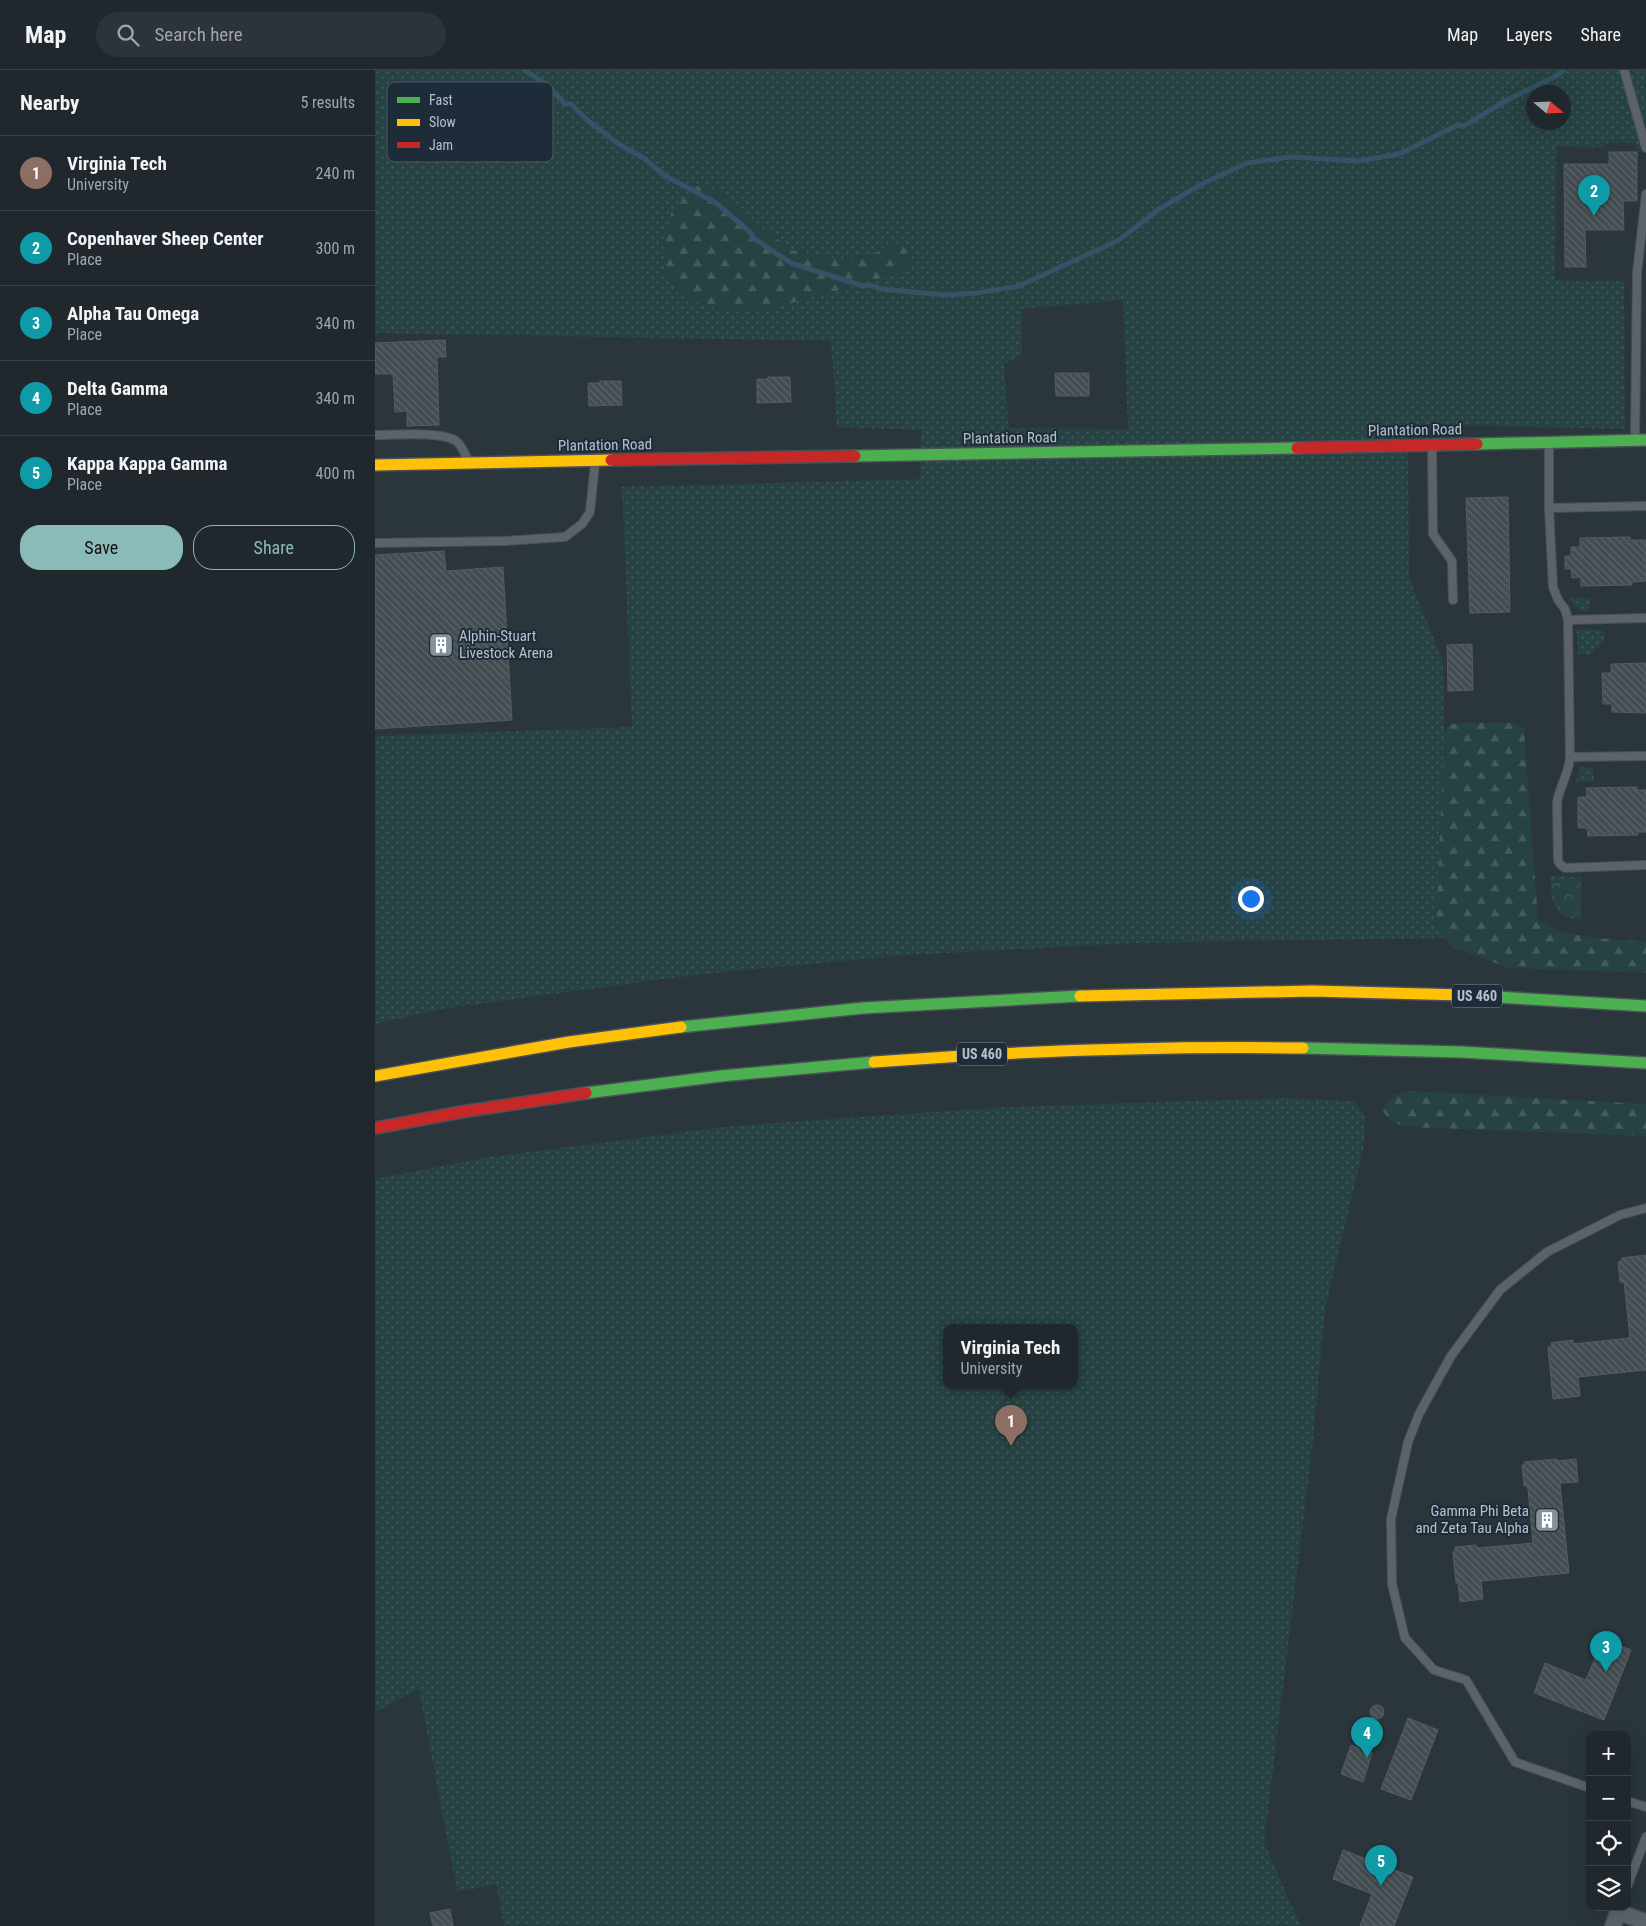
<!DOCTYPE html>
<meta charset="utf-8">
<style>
:root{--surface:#20282d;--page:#2d3439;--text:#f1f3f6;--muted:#a2a6aa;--line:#3d4449;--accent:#8bbbb9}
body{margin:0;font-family:"Roboto Condensed",sans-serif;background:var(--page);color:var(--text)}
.controls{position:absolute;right:15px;bottom:15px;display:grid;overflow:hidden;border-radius:10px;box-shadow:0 5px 20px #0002}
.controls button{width:45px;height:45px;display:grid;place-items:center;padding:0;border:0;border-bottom:1px solid var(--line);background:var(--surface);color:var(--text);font:25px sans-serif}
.compass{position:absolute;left:1151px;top:15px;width:45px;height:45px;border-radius:50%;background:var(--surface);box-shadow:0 5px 20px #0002;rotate:109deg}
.you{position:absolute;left:875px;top:828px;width:18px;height:18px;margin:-12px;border:4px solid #fff;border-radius:50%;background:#1a73e8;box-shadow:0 0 0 8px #1a73e833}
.badge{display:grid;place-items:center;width:32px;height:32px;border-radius:50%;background:var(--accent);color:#fff;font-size:16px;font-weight:700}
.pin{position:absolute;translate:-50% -41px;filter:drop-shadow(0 1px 2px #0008)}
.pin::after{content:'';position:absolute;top:26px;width:18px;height:15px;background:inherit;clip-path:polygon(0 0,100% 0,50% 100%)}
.popup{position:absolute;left:568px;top:1254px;width:135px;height:65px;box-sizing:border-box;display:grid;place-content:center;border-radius:10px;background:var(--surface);filter:drop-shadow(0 1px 4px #0005);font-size:16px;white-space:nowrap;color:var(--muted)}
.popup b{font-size:19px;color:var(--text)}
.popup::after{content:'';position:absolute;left:50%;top:100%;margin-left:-10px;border:10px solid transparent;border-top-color:var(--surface)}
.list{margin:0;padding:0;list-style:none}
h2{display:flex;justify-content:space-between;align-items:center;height:65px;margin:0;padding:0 20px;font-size:21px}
h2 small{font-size:16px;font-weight:400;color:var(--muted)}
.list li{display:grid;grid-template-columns:32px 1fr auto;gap:15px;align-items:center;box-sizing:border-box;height:75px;padding:0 20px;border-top:1px solid var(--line)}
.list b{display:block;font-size:19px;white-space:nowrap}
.list p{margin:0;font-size:16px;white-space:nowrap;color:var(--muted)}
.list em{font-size:16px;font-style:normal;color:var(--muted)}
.actions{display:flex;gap:10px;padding:15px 20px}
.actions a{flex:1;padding:11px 0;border:1px solid var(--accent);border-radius:20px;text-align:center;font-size:18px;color:var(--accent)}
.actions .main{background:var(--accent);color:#111}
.icon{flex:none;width:28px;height:28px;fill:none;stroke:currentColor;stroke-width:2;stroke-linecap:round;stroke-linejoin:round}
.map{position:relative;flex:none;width:1271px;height:1856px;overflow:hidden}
header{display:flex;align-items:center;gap:30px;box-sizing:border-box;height:70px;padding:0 25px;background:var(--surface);border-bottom:1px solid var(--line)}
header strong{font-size:24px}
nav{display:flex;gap:28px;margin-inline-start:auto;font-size:18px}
.search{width:350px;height:45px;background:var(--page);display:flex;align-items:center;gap:12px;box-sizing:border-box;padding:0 18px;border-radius:28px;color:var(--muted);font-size:19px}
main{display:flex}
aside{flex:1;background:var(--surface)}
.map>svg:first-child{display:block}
.grass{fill:url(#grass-dots);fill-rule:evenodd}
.forest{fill:url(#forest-firs)}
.park{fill:url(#park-crowns)}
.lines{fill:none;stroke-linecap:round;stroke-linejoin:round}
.stream{stroke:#355267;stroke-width:5}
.building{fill:url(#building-back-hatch);stroke:#535c63}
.lane-casing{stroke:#495156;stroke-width:10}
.street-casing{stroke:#495156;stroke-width:18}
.fast-casing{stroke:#495156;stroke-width:14}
.slow-casing{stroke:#495156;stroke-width:14}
.jam-casing{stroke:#495156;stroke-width:14}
.lane{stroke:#5b6369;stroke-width:8}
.street{stroke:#5b6369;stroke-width:15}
.fast{stroke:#4caf50;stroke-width:11}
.slow{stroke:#ffc107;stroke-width:11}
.jam{stroke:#c62828;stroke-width:11}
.labels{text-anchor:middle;stroke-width:4;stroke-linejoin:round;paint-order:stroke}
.shield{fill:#1d2c38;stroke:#8795a0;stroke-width:1}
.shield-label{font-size:14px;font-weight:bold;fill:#b5c2cd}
.street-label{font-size:15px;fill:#b5c2cd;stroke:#1d2c38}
.poi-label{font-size:15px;fill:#b5c2cd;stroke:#1d2c38;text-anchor:start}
.key{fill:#1d2c38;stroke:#4b5965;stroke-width:1}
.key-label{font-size:14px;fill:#b5c2cd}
</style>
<header>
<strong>Map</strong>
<div class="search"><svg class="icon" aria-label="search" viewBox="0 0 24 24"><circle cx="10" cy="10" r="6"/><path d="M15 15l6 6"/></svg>Search here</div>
<nav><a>Map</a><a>Layers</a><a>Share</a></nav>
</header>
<main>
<aside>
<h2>Nearby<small>5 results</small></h2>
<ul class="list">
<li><span class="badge" style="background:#8d6e63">1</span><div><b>Virginia Tech</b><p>University</p></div><em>240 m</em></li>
<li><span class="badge" style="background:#0f9aa8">2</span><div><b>Copenhaver Sheep Center</b><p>Place</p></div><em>300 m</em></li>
<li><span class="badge" style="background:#0f9aa8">3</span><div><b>Alpha Tau Omega</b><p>Place</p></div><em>340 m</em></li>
<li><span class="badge" style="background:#0f9aa8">4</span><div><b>Delta Gamma</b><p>Place</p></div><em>340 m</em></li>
<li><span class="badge" style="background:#0f9aa8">5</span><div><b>Kappa Kappa Gamma</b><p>Place</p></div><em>400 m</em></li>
</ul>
<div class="actions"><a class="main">Save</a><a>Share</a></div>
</aside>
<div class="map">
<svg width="1271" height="1856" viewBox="0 0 1271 1856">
<defs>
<pattern id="grass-dots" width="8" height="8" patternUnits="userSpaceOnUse" patternTransform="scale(1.25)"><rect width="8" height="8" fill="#274242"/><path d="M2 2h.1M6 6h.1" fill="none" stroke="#445c5c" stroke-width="1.8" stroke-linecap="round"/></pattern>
<pattern id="forest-firs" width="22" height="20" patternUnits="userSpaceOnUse" patternTransform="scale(1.25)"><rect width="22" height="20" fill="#274242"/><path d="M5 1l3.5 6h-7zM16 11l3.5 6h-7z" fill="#445c5c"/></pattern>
<pattern id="park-crowns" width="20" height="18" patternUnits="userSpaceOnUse" patternTransform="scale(1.25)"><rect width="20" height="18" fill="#274242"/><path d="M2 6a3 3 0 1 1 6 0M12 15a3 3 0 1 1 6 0" fill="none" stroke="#445c5c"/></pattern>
<pattern id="building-back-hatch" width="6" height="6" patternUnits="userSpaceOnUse" patternTransform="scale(1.25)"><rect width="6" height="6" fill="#434c51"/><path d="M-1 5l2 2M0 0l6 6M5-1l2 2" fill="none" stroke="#5c6469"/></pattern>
</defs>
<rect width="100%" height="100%" fill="#2a353c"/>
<g class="grass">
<path d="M 0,0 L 1271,0 L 1271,81 L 1262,82 L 1261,73 L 1234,72 L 1226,78 L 1182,76 L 1180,210 L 1249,211 L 1250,359 L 1033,354 L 1034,508 L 1068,591 L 1069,663 L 1061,856 L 1069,868 L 761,873 L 533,885 L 328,904 L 72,938 L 0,954 L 0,666 L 257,657 L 247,417 L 545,409 L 546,360 L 462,357 L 456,271 L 0,263 ZM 1158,22 L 1188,22 L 1188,52 L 1158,52 ZM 342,121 L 415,180 L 462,189 L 485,187 L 522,176 L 395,239 L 370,240 L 341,238 L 306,226 L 293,209 ZM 748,230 L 753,359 L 634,358 L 629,294 L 647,285 L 647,239 Z"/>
<polygon points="1194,528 1215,528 1215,538 1211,542 1201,538"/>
<polygon points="1205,559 1227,560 1229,561 1229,571 1215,585 1203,584 1202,561"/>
<polygon points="1208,697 1218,698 1219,711 1200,712 1204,700"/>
<path d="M 1175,806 L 1207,807 L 1206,849 C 1177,849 1176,830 1175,806 Z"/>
<path d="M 909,1028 L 978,1031 L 991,1047 L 988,1080 L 950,1239 L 938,1371 L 889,1773 L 926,1856 L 129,1856 L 121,1814 L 82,1822 L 44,1619 L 0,1642 L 0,1109 L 108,1088 L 356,1056 L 632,1037 ZM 572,1257 L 700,1257 L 700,1315 L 572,1315 Z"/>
</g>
<g class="forest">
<polygon points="322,116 342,121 416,180 462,189 485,187 522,176 535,180 536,189 528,202 395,239 370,240 341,238 306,226 293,209 288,179 297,139"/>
<path d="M 1091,653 L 1138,653 L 1149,658 L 1163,850 C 1194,870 1236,868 1271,872 L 1271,903 L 1134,898 L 1079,878 L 1069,868 L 1061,856 L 1069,663 L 1075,654 Z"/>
<polygon points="1037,1021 1271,1034 1271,1066 1033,1057 1016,1052 1007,1040 1018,1025"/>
</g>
<path class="park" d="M 1205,808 L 1205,831 L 1203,831 L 1203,847 C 1180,847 1178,827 1177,809 Z"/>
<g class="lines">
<polyline class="stream" points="149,0 171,14 190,34 196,34 211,49 242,73 270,89 289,105 341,133 376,163 378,168 416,193 488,216 495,215 506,219 569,225 602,223 644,216 744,170 784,139 829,113 872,93 916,87 984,91 1024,84 1083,55 1089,56 1132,30 1181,6 1189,0"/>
</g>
<g class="building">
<polygon points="1234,82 1262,82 1262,131 1248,131 1249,160 1210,160 1211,197 1190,197 1189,94 1234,94"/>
<polygon points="70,270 71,287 62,287 64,355 32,356 32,341 20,342 18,304 0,304 0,273"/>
<polygon points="680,303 714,303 714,326 681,326"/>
<polygon points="393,307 415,307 416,332 382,333 382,309 393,309"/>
<polygon points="225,311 246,311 247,335 214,336 213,313 225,313"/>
<polygon points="1133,427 1135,542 1095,543 1091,428"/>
<polygon points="1255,467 1255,470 1271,470 1271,511 1257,512 1257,515 1206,516 1206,507 1197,508 1196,499 1190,499 1190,486 1196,486 1196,477 1205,477 1205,468"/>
<polygon points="69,481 71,501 128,497 137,650 0,659 0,485"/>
<polygon points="1097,574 1098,620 1073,621 1072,575"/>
<polygon points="1271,593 1271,643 1237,642 1237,634 1228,634 1227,603 1236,603 1236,594"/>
<polygon points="1262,717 1262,720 1271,720 1271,762 1263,762 1263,765 1213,766 1212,758 1203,758 1203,727 1212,727 1211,718"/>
<polygon points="1271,1185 1271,1300 1203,1307 1205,1326 1178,1329 1173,1277 1177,1277 1176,1273 1182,1272 1198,1270 1198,1274 1255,1268 1249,1212 1245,1212 1243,1192 1247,1191 1246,1188"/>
<polygon points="1182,1389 1182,1391 1201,1389 1203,1412 1185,1413 1194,1503 1106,1511 1108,1529 1085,1532 1083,1513 1081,1513 1078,1482 1080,1482 1080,1477 1101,1475 1102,1478 1158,1473 1153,1419 1152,1416 1149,1416 1147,1395 1150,1395 1149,1392"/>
<polygon points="1228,1569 1256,1580 1229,1650 1159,1623 1170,1593 1211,1610"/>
<circle cx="1002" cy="1642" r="7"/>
<polygon points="1033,1648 1063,1660 1036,1730 1006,1719"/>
<polygon points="976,1675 997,1683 988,1712 966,1704"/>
<polygon points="968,1780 1038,1807 1019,1856 985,1856 997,1824 958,1809"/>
<polygon points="75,1839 78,1856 58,1856 55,1843"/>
</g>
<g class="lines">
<defs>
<g id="lane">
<polyline points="1249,0 1271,78"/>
<path d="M 0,365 C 19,365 66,361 81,371 C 87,375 90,384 93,391"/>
<polyline points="1260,369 1262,203 1271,124"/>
<path d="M 1174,373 L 1174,438 L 1178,517 L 1183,530 L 1190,539 L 1193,550 L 1195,687 C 1194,704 1184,717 1182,733 L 1183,791 L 1185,794 L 1190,798 L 1271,795"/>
<polyline points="1057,376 1058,464 1077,491 1078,530"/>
<polyline points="1174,438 1271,436"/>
<polyline points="0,473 130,471 190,467 207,454 215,442 220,393"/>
<polyline points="1193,550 1271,548"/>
<polyline points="1195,687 1271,686"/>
<polyline points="1215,1718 1140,1692 1091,1610 1059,1600 1030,1568 1017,1514 1016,1449 1033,1372 1044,1344 1076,1286 1125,1220 1172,1182 1245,1145 1271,1138"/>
<polyline points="1252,1731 1271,1737"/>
<polyline points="1252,1817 1271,1767"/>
</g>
<polyline id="street" points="1238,1856 1243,1842 1271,1852"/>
<g id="fast">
<polyline points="1102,374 1271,370"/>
<polyline points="480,386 922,378"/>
<polyline points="1088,925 1271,936"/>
<polyline points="306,957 488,938 705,926"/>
<polyline points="928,978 1087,982 1271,993"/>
<polyline points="211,1023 346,1006 499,992"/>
</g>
<g id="slow">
<polyline points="0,395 236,390"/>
<polyline points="705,926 937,921 1088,925"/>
<path d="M 499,992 C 642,981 785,976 928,978"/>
<polyline points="0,1006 194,972 306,957"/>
</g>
<g id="jam">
<polyline points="922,378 1102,374"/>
<polyline points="236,390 480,386"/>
<polyline points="0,1058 86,1042 211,1023"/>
</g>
</defs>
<use href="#lane" class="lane-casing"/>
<use href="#street" class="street-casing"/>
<use href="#fast" class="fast-casing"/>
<use href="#slow" class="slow-casing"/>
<use href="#jam" class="jam-casing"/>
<use href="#lane" class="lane"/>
<use href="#street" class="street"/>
<use href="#fast" class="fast"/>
<use href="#slow" class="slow"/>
<use href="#jam" class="jam"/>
</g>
<defs>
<symbol id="building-square" viewBox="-11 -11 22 22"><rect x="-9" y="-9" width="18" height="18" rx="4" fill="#84919a" stroke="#1d2c38"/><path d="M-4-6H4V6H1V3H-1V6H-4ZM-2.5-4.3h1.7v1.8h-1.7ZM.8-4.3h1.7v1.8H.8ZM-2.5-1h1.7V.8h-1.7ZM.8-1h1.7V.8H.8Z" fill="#fff"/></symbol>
</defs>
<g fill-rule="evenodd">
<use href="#building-square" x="52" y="561" width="28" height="28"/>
<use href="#building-square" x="1158" y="1436" width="28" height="28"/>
</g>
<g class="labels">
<g class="shield">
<rect x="1077" y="914.5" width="50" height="23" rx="4"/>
<rect x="582" y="972.5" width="50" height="23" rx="4"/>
</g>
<g class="shield-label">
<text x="1102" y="931">US 460</text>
<text x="607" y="989">US 460</text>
</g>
<g class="street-label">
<text transform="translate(1040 360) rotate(-1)" y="5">Plantation Road</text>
<text transform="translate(635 368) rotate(-1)" y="5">Plantation Road</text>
<text transform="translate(230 375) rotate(-1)" y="5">Plantation Road</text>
</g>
<g class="poi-label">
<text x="84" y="571">Alphin-Stuart<tspan x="84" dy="17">Livestock Arena</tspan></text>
<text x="1154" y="1446" text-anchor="end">Gamma Phi Beta<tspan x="1154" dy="17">and Zeta Tau Alpha</tspan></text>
</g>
</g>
<rect x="12" y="12" width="166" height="80" rx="8" class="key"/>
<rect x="22" y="27" width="23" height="6" fill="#4caf50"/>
<rect x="22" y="49" width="23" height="7" fill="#ffc107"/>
<rect x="22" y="72" width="23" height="6" fill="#c62828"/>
<g class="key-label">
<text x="54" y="35">Fast</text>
<text x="54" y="57">Slow</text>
<text x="54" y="80">Jam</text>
</g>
</svg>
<div class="controls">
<button>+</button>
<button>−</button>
<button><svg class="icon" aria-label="locate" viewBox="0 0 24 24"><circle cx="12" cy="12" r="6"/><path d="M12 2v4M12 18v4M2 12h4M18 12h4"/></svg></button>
<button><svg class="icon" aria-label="layers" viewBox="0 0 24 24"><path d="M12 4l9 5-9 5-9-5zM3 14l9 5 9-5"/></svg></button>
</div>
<svg class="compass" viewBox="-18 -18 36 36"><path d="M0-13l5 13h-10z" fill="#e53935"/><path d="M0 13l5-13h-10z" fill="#a2a6aa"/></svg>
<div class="you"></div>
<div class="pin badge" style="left:636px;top:1376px;background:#8d6e63">1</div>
<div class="popup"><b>Virginia Tech</b>University</div>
<div class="pin badge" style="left:1219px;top:146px;background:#0f9aa8">2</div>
<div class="pin badge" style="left:1231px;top:1602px;background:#0f9aa8">3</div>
<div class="pin badge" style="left:992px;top:1688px;background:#0f9aa8">4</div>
<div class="pin badge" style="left:1006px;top:1816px;background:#0f9aa8">5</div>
</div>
</main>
